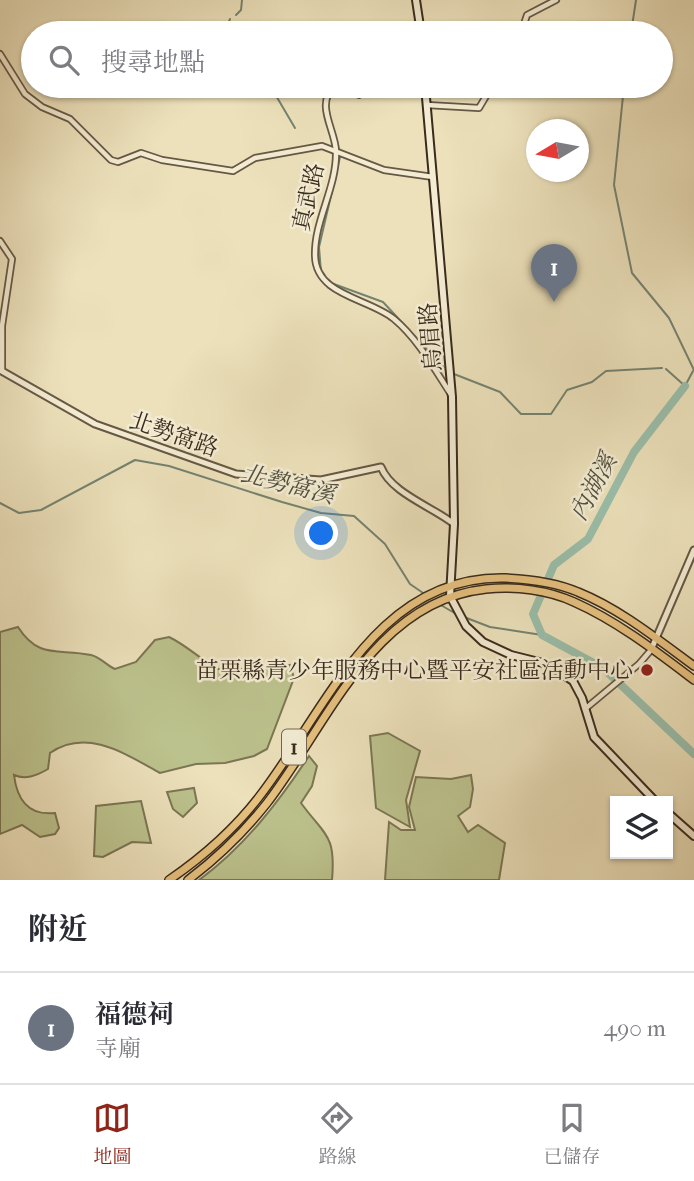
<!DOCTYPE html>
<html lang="zh-TW">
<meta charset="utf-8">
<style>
:root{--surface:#fff;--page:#f7f7f7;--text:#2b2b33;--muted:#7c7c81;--line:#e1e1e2;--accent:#8f2418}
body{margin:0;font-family:"IM FELL French Canon","Noto Serif TC",serif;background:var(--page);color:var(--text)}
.controls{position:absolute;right:21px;bottom:21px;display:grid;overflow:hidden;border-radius:0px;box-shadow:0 2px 5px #0004}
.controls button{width:63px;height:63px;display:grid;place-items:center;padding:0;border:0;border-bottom:2px solid var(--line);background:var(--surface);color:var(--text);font:35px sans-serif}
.compass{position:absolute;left:526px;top:119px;width:63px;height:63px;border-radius:50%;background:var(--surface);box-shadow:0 2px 5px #0004;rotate:260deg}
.you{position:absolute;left:322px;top:534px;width:24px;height:24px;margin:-18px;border:5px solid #fff;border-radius:50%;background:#1a73e8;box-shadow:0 0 0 10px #1a73e833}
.badge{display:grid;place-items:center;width:46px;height:46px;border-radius:50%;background:var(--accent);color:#fff;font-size:23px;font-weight:700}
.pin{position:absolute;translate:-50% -58px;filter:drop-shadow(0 2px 4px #0008)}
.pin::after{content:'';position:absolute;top:37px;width:24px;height:21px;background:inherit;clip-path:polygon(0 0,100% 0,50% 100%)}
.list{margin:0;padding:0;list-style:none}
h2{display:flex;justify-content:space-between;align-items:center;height:91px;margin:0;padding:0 28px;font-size:30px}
h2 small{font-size:23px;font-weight:400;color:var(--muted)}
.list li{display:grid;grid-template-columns:46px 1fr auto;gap:21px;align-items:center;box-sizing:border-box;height:112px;padding:0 28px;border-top:2px solid var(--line)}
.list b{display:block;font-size:26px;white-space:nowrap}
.list p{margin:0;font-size:23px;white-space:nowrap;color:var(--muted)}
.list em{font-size:23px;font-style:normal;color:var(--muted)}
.icon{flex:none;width:38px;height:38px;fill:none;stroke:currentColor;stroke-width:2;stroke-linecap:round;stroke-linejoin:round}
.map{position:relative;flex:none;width:694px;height:880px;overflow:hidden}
.search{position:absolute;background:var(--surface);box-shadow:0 2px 5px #0004;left:21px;right:21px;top:21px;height:77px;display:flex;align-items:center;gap:18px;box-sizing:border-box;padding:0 24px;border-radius:38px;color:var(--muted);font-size:26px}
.sheet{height:203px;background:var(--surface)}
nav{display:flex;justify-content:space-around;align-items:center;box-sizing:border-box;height:98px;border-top:2px solid var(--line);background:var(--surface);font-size:19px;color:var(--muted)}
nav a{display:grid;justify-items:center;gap:4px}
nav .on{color:var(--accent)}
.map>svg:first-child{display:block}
.green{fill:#bcc28d;stroke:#7b7654;stroke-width:2}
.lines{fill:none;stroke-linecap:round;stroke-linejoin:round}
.stream{stroke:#748371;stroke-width:2}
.river{stroke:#9abeaa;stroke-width:8}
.minor-casing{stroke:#665844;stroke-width:8}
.tertiary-casing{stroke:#665844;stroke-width:9}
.secondary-casing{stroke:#3a2b1c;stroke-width:10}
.primary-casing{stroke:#3a2b1c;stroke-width:10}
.minor{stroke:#f3ecd3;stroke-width:4.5}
.tertiary{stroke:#f3ecd3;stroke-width:5}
.secondary{stroke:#f3ecd3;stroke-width:6}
.primary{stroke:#e6c07e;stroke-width:7}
.poi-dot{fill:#8f2418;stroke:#f3ecd3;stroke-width:2.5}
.labels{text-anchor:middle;stroke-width:5;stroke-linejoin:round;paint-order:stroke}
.shield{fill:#f3ecd3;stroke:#726553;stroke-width:2}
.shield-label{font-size:21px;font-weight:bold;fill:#3a2b1c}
.street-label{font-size:23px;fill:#3a2b1c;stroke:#f3ecd3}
.poi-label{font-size:23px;fill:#3a2b1c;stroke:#f3ecd3;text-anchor:end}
.water-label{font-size:24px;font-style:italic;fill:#525040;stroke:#f3ecd3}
</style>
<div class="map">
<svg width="694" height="880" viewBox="0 0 694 880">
<rect width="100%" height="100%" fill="#ece1bb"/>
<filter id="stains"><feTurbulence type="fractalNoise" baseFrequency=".00286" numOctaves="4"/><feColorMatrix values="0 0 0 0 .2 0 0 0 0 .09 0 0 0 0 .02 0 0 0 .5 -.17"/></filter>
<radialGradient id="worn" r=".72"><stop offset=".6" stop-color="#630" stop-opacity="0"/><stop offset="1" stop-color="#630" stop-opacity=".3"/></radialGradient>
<g class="green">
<path d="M 18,627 C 39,660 59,648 91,655 C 100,657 106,665 115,669 L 136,662 L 155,640 L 169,637 C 192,648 207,667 232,675 L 236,669 L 276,669 L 290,665 L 294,678 L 267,749 L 254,756 L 225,763 L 196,764 L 160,773 C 127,755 87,727 50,753 L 48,769 C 36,776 25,780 14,775 C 17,800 28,816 55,813 L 59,828 L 55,834 L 40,837 L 22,825 L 0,834 L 0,632 Z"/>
<polygon points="388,733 420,751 406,800 410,827 376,808 370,736"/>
<path d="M 309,756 L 317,766 L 312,786 L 301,803 C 325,836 336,834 332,880 L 199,880 C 244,847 278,803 309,756 Z"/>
<polygon points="471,775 473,789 470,807 458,816 468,832 478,825 505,843 499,880 385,880 389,822 401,830 415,830 409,807 416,777 451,779"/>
<polygon points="194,788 197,803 183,817 173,809 167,792"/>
<polygon points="141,801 151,843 132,842 103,857 94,856 96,806"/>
</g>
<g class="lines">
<g class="stream">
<polyline points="236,15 241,10 242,0"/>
<polyline points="224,33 230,19"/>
<polyline points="631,33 636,0"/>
<polyline points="263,86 275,94 295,128"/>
<polyline points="624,86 614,185 632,273 669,318 694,370"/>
<polyline points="321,272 319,247 340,157"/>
<polyline points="331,283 383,302 448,372"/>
<polyline points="666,369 685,386 693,371"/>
<polyline points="454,374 500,392 521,414 551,414 567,390 592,382 606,371 662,368"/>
<polyline points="0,503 19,513 41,510 135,460 169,466 282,502 321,513 354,516 385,544 410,584 426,595"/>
<polyline points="439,604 458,615"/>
<polyline points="464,617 490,627 542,635"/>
</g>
<polyline class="river" points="685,386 634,452 588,539 554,565 533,614 542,635 603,668 694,754"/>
<defs>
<g id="minor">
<polyline points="521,33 527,15 556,0"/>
<polyline points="0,54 25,94 42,107 70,119 111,160 118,162 141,153 162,160 233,171 255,158 322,146 384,170 433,177"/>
<path d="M 334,86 C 315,105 335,129 336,151 C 337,188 314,220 315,256 C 316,296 369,298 394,319 C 418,339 435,370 452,396"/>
<polyline points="340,86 359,95 370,86"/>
<polyline points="427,105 479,108 492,86"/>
<polyline points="0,241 12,259 2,326 2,371"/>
<polyline points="585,709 639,664 651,650"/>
</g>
<g id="tertiary">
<path d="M 0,370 L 95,424 L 236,474 L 321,480 L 381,467 C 391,493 433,507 454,524"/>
<polyline points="651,650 694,550"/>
</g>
<g id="secondary">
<polyline points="416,0 421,33"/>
<polyline points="425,86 452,397 454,524 450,596 466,626 483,642 511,655 547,664 573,681 582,698 594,737 655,801"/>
<polyline points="668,813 694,836"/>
</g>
<g id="primary">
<path d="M 169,880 C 201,858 235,828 259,797 C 326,711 375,575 505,578 C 529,579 555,582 578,592 C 620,609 657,639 694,666"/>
<path d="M 188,880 C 217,858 244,832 267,803 C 328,724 373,601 486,589 C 515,586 548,590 574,602 C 617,621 657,652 694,680"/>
</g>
</defs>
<use href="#minor" class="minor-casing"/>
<use href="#tertiary" class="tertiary-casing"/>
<use href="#secondary" class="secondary-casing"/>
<use href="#primary" class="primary-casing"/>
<use href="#minor" class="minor"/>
<use href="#tertiary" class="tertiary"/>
<use href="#secondary" class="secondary"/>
<use href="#primary" class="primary"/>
</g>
<circle class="poi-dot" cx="647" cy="670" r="7"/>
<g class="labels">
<rect class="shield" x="282" y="729.5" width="24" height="35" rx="5"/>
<g class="shield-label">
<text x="294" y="754">1</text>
</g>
<g class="street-label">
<text transform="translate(308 197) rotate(-77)" y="8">真武路</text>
<text transform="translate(430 337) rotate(-95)" y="8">烏眉路</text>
<text transform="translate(174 434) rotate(19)" y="8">北勢窩路</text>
</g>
<g class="poi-label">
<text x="633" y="678">苗栗縣青少年服務中心暨平安社區活動中心</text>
</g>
<g class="water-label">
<text transform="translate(288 484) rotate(14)" y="8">北勢窩溪</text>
<text transform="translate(593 487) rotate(-62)" y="8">內湖溪</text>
</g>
</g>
<rect width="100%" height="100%" filter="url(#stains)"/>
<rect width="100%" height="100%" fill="url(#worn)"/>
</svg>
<div class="controls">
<button><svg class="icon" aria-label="layers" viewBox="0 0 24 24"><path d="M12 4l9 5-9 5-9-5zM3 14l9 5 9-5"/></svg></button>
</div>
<svg class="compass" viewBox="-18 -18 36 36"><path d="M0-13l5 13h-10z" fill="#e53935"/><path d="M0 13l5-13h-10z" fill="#7c7c81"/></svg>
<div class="you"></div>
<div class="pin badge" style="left:554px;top:302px;background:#6b7280">1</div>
<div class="search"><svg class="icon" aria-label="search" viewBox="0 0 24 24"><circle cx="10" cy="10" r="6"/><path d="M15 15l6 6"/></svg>搜尋地點</div>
</div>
<section class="sheet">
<h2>附近<small></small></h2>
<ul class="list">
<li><span class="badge" style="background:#6b7280">1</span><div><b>福德祠</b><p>寺廟</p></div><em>490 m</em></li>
</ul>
</section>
<nav>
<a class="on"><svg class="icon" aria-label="map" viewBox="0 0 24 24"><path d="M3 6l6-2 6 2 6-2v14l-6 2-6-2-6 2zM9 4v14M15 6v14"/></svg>地圖</a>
<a><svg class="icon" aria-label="directions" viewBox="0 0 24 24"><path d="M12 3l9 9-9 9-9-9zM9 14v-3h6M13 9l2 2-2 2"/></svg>路線</a>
<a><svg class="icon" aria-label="saved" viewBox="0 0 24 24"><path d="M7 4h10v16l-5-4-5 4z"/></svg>已儲存</a>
</nav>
